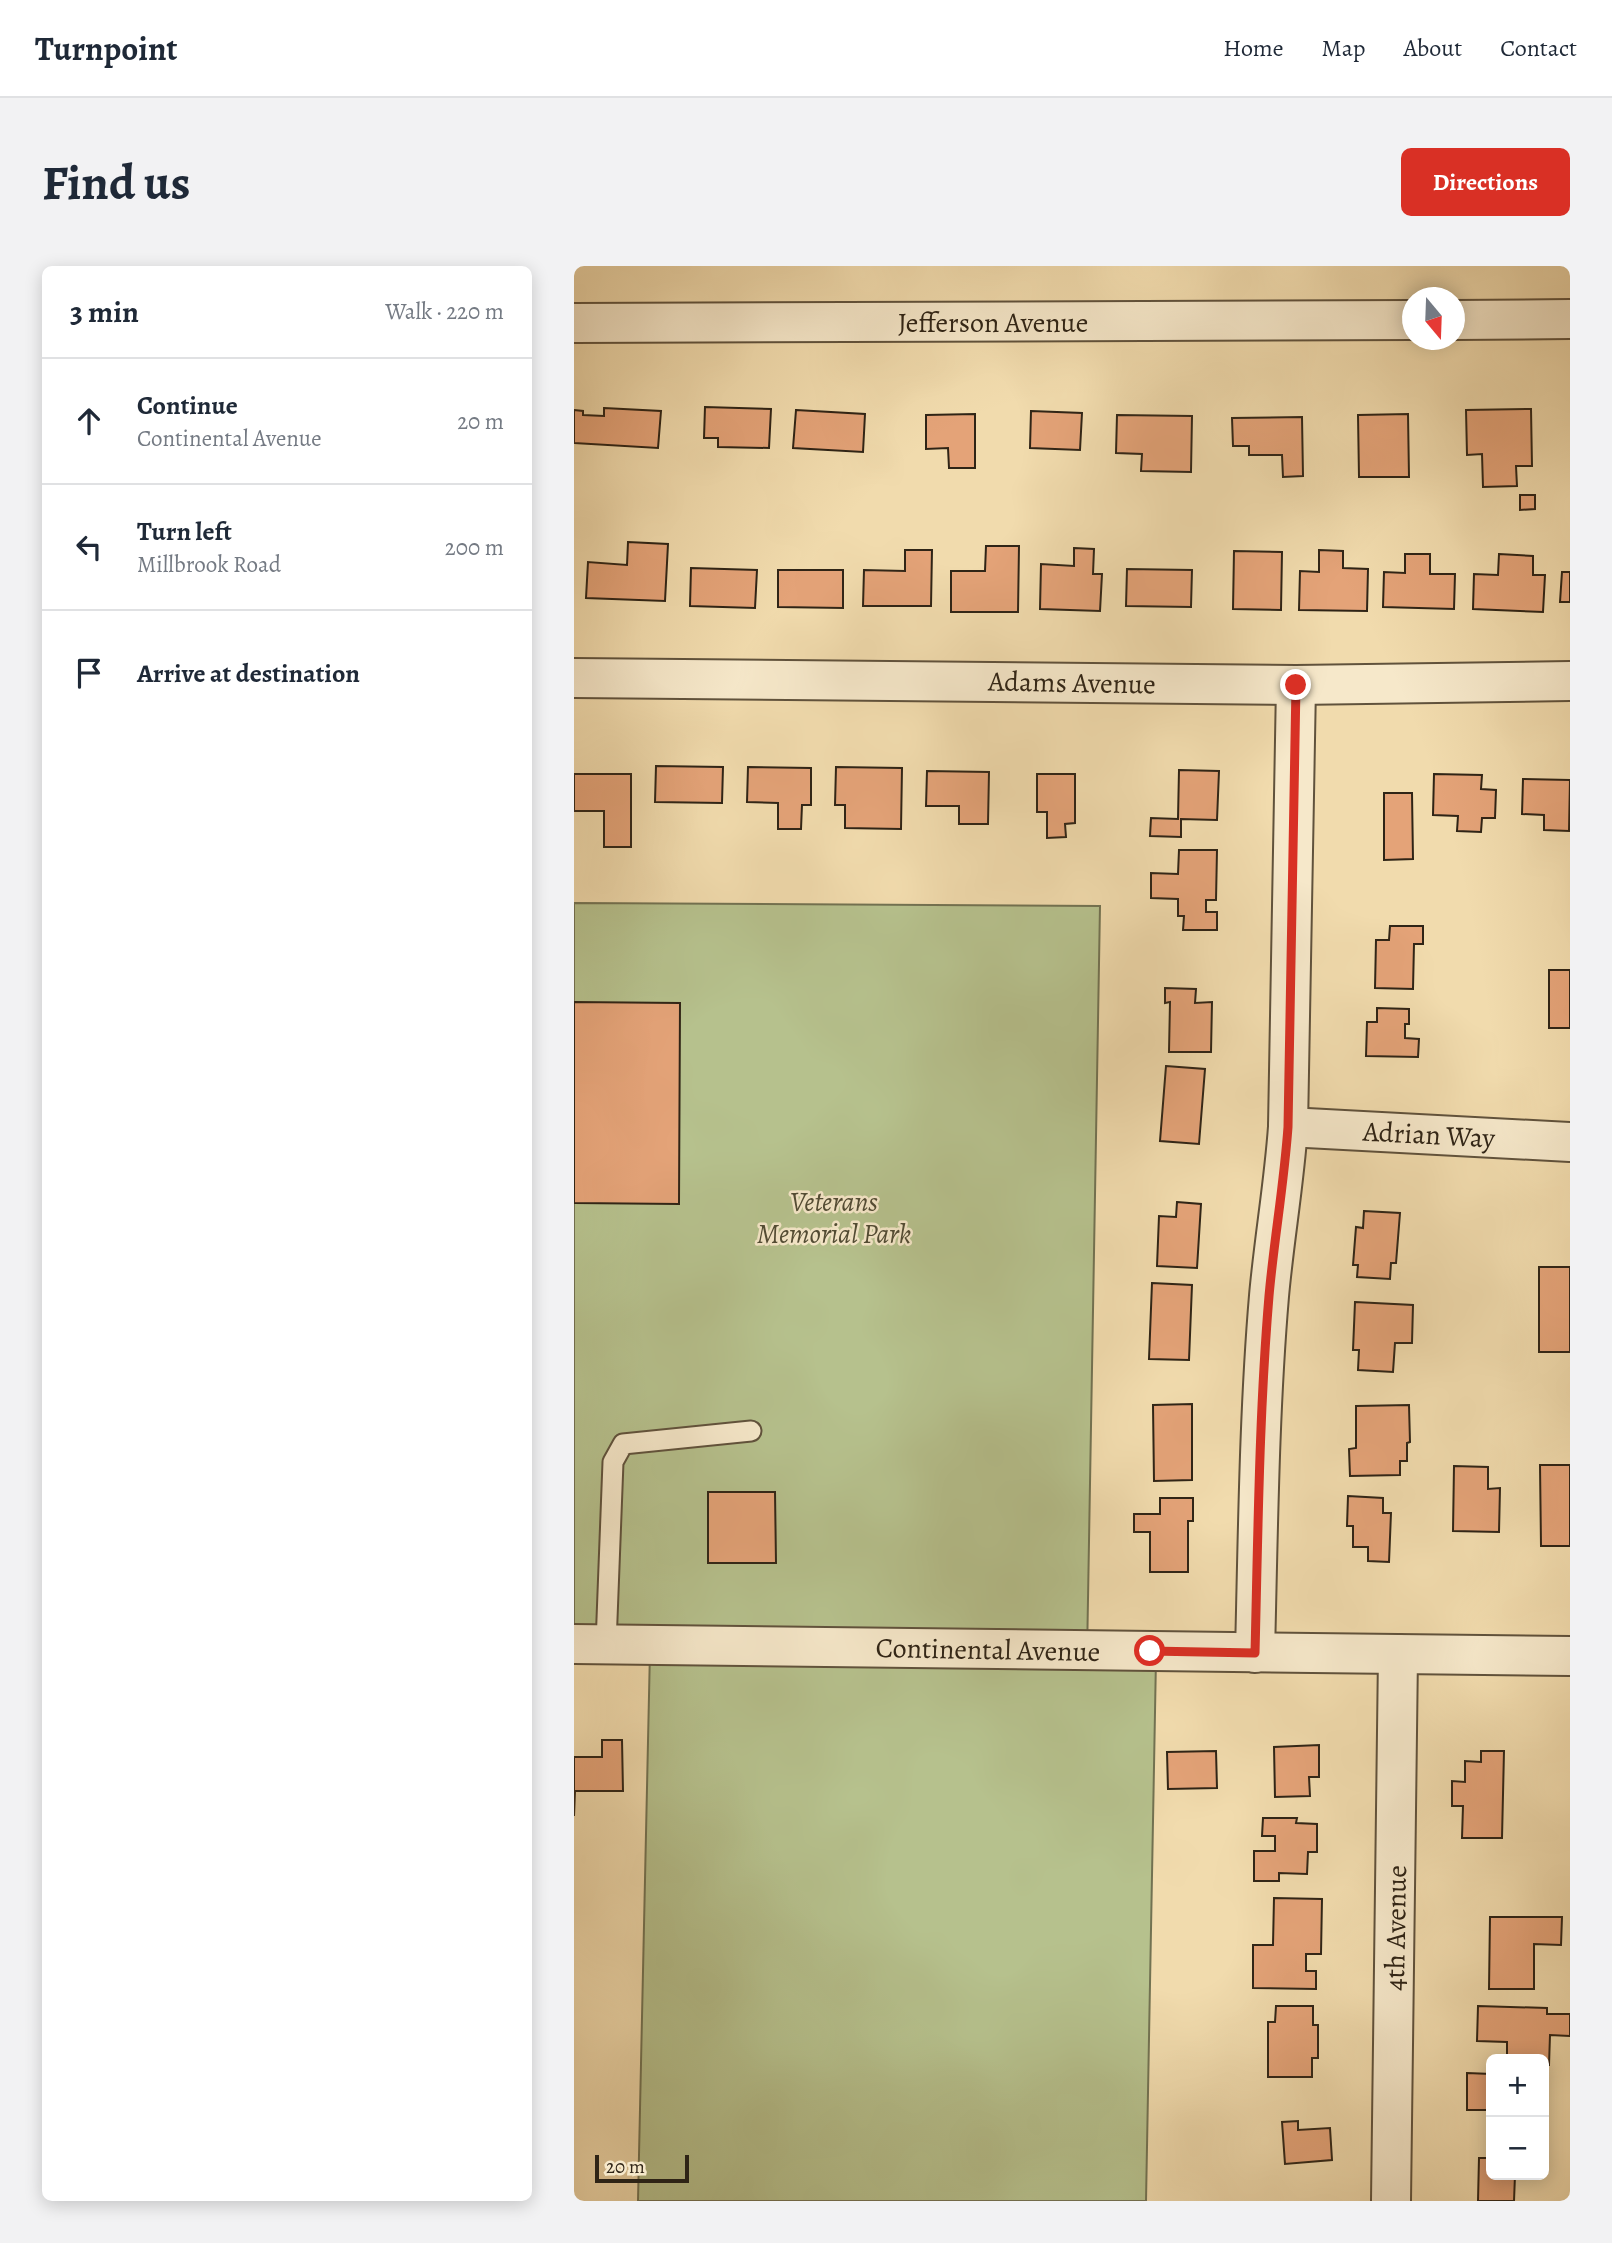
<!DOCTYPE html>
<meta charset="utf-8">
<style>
:root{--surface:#fff;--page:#f2f2f3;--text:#1f2937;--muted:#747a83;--line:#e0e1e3;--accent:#d93025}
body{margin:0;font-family:Alegreya,serif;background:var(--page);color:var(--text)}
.controls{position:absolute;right:21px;bottom:21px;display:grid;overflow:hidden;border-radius:10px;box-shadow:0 4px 18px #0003}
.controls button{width:63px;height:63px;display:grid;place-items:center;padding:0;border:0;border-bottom:2px solid var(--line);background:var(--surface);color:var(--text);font:35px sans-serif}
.compass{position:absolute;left:828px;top:21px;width:63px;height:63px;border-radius:50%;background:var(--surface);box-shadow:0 4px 18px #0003;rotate:161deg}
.scale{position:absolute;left:21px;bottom:18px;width:94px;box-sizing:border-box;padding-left:7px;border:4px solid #2f2416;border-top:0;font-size:19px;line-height:24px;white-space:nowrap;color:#2f2416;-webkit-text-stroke:5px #f6e8ca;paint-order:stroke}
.stop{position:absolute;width:21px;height:21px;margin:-16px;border:5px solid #d93025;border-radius:50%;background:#fff}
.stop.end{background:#d93025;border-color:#fff;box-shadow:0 2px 7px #0008}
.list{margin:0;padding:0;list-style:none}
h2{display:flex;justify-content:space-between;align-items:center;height:91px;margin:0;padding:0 28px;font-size:30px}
h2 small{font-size:23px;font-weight:400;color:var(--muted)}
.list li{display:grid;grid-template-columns:46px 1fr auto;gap:21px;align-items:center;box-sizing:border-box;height:126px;padding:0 28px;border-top:2px solid var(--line)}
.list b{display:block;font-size:26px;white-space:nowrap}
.list p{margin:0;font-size:23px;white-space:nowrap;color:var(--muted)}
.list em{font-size:23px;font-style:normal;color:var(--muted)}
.icon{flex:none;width:38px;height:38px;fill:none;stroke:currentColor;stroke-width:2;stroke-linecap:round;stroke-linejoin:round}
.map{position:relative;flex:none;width:996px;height:1935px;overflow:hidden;border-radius:10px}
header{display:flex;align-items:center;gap:42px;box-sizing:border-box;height:98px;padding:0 35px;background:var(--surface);border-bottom:2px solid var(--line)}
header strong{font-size:33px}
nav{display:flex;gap:38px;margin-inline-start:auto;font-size:24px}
.intro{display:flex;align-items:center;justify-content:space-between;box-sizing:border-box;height:168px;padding:0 42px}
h1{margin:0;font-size:49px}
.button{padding:18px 32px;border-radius:10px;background:var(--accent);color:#fff;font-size:24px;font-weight:700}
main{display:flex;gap:42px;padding:0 42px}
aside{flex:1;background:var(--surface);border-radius:10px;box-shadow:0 4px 18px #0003}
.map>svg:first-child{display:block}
.green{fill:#b6c18d;stroke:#727252;stroke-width:2}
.building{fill:#e4a378;stroke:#2f2416;stroke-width:2}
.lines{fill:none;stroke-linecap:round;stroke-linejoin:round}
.lane-casing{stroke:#60523c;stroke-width:23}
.street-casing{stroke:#60523c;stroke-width:42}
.lane{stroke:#f6e8ca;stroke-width:19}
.street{stroke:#f6e8ca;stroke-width:38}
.route{stroke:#d93025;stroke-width:9}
.labels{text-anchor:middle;stroke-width:5;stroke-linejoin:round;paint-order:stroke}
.street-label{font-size:28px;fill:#2f2416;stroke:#f6e8ca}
.park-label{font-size:28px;font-style:italic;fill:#514b34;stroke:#f6e8ca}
</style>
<header>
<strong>Turnpoint</strong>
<nav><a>Home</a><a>Map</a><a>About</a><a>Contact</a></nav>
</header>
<div class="intro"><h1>Find us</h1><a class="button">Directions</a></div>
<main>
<aside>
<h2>3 min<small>Walk · 220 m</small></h2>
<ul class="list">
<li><svg class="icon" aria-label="ahead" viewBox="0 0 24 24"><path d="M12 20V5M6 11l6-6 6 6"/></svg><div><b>Continue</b><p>Continental Avenue</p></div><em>20 m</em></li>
<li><svg class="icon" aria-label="left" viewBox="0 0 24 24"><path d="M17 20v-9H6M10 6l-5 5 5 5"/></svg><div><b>Turn left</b><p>Millbrook Road</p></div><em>200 m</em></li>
<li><svg class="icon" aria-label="arrive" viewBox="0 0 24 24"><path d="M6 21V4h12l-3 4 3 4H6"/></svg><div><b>Arrive at destination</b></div></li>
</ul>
</aside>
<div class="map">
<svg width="996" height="1935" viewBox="0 0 996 1935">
<rect width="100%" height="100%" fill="#f1dbad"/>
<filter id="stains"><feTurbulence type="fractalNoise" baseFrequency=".00286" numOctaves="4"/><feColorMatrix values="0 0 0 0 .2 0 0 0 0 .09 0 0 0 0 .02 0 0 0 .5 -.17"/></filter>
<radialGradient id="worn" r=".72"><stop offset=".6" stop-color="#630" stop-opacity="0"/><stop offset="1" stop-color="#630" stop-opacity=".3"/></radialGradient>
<polygon class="green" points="0,637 526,640 513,1391 582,1392 572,1935 64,1935 76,1384 0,1383"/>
<g class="building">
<polygon points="131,141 197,143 195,182 144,181 144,172 130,172"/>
<polygon points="30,142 87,145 84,182 0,177 0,144 9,145 9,149 30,150"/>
<polygon points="957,143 958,200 942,200 943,220 909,221 908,188 893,189 892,144"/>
<polygon points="222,144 291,148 289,186 219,182"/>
<polygon points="457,145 508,147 506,184 456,182"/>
<polygon points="401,148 401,202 375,202 374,182 352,183 352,149"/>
<polygon points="834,148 835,211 785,211 784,149"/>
<polygon points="543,149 618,150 617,206 567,205 568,188 542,187"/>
<polygon points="728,151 729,210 709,211 708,189 675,189 675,180 659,180 658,152"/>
<polygon points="946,229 961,229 961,243 946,244"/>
<polygon points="54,276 94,278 91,335 12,332 14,296 53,299"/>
<polygon points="412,280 445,280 444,346 377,346 377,305 411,305"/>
<polygon points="500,282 520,283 519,308 528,308 526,345 466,343 467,298 500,300"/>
<polygon points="331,284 358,284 357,340 289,340 290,304 331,305"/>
<polygon points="745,284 769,285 769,302 794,303 793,345 725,344 726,305 745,306"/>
<polygon points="660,285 708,286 707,344 659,343"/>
<polygon points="831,288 856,288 856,308 881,308 880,343 809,341 810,306 831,307"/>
<polygon points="925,288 959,290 959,309 971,309 969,346 899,343 900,308 924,309"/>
<polygon points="117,302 183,304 181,342 116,340"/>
<polygon points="553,303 618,304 617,341 552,340"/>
<polygon points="204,304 269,304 269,342 204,341"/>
<polygon points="988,306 996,306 996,336 986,336"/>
<polygon points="82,500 149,501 148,537 81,536"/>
<polygon points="174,501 237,502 237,539 228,539 227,563 204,563 204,537 173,536"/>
<polygon points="262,501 328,502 327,563 271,562 271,539 261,539"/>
<polygon points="605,504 645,505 643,554 607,553 607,571 576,570 577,552 604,553"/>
<polygon points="353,505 415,506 414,558 385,558 385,540 352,540"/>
<polygon points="0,508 57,508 57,581 30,581 30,545 0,545"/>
<polygon points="463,508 501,508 501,557 491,558 492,571 473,572 473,546 463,546"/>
<polygon points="860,508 908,509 907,523 922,524 921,552 908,552 907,566 883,565 884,550 859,549"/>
<polygon points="949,513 996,514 995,565 970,564 970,549 948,548"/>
<polygon points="810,527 838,527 839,593 810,594"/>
<polygon points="605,584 643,584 642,634 632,634 632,646 643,646 643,664 609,664 610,650 604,650 604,633 577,632 577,607 604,608"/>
<polygon points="816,660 849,660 849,678 840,678 839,723 801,722 802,674 815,674"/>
<rect x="975" y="704" width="21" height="58"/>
<polygon points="591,722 622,723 621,737 638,736 637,786 595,786 596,736 591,737"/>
<polygon points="0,736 106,737 105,938 0,937"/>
<polygon points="803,742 835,743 835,758 831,758 831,772 845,773 844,791 792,790 793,756 803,756"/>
<polygon points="592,800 631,803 625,878 586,875"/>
<polygon points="603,936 627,938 623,1002 583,1000 585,950 602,951"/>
<polygon points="790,945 826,947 822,997 817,997 816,1013 783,1011 784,999 779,999 782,961 789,962"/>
<rect x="965" y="1001" width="31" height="85"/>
<polygon points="578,1017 618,1019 615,1094 575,1093"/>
<polygon points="781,1036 839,1039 838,1077 821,1077 819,1106 784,1104 785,1084 779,1084"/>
<polygon points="618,1138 618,1214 580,1215 579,1139"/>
<polygon points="835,1139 836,1176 833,1177 833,1195 826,1195 826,1209 776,1210 775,1183 782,1182 782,1140"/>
<polygon points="966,1199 996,1199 996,1280 967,1280"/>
<polygon points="880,1200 914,1201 914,1223 926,1222 925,1266 879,1265"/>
<polygon points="134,1226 201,1226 202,1297 134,1297"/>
<polygon points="774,1230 809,1232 809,1247 817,1247 815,1296 794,1295 794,1281 779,1281 779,1260 773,1260"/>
<polygon points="586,1232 619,1232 619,1255 614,1255 614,1306 576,1306 576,1266 560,1266 560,1248 586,1248"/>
<polygon points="28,1474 48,1474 49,1525 1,1525 0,1550 0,1491 28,1491"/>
<polygon points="745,1479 745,1511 735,1511 736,1530 701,1531 700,1481"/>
<polygon points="642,1485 643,1522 594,1523 593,1486"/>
<polygon points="907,1485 930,1485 928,1572 888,1572 889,1540 878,1540 878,1515 891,1516 891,1495 907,1496"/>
<polygon points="689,1552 723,1552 722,1557 743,1558 743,1586 734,1586 733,1608 705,1607 705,1615 680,1615 680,1585 701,1585 701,1570 688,1570"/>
<polygon points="700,1632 748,1633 747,1688 732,1688 732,1705 742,1705 742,1723 679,1722 679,1679 699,1679"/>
<polygon points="916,1651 988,1651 987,1679 960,1678 960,1723 915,1723"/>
<polygon points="702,1740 739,1740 739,1759 744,1759 744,1792 738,1792 738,1811 694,1811 694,1756 701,1756"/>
<polygon points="904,1740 973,1742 973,1748 996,1748 996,1770 976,1769 975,1799 970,1799 970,1793 933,1793 933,1776 903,1775"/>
<polygon points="893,1807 917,1808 917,1844 893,1844"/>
<polygon points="724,1855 724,1864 756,1862 758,1894 711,1898 708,1856"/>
<polygon points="905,1892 917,1892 917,1909 941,1909 940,1935 904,1935"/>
</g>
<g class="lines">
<defs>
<polyline id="lane" points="32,1379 39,1196 49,1178 177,1165"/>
<g id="street">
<polyline points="880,54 996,53"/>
<polyline points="0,57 838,54"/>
<polyline points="0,412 722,419 996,415"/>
<polyline points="714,861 996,876"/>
<polyline points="0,1378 996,1390"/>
<path d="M 681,1387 C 684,1268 685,1148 695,1030 C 700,974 710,918 714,861 L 722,419"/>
<polyline points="817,1935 824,1388"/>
</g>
</defs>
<use href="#lane" class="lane-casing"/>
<use href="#street" class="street-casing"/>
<use href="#lane" class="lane"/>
<use href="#street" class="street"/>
</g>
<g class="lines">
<path class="route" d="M 576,1385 L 681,1387 C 684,1268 685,1149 695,1030 C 700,974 710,918 714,861 L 722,419"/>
</g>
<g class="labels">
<g class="street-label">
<text x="419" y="66">Jefferson Avenue</text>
<text transform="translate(498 416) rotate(1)" y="10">Adams Avenue</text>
<text transform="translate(855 868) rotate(3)" y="10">Adrian Way</text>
<text transform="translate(414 1383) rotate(1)" y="10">Continental Avenue</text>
<text transform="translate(821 1662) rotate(-89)" y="10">4th Avenue</text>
</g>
<g class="park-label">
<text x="260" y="945">Veterans<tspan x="260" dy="32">Memorial Park</tspan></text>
</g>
</g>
<rect width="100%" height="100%" filter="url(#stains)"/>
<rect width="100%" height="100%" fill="url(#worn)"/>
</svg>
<div class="controls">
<button>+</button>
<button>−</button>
</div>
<svg class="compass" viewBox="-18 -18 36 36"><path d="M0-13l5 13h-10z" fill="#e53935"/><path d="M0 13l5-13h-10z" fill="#747a83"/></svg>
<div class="scale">20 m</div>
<div class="stop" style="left:576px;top:1385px"></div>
<div class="stop end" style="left:722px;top:419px"></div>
</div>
</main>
